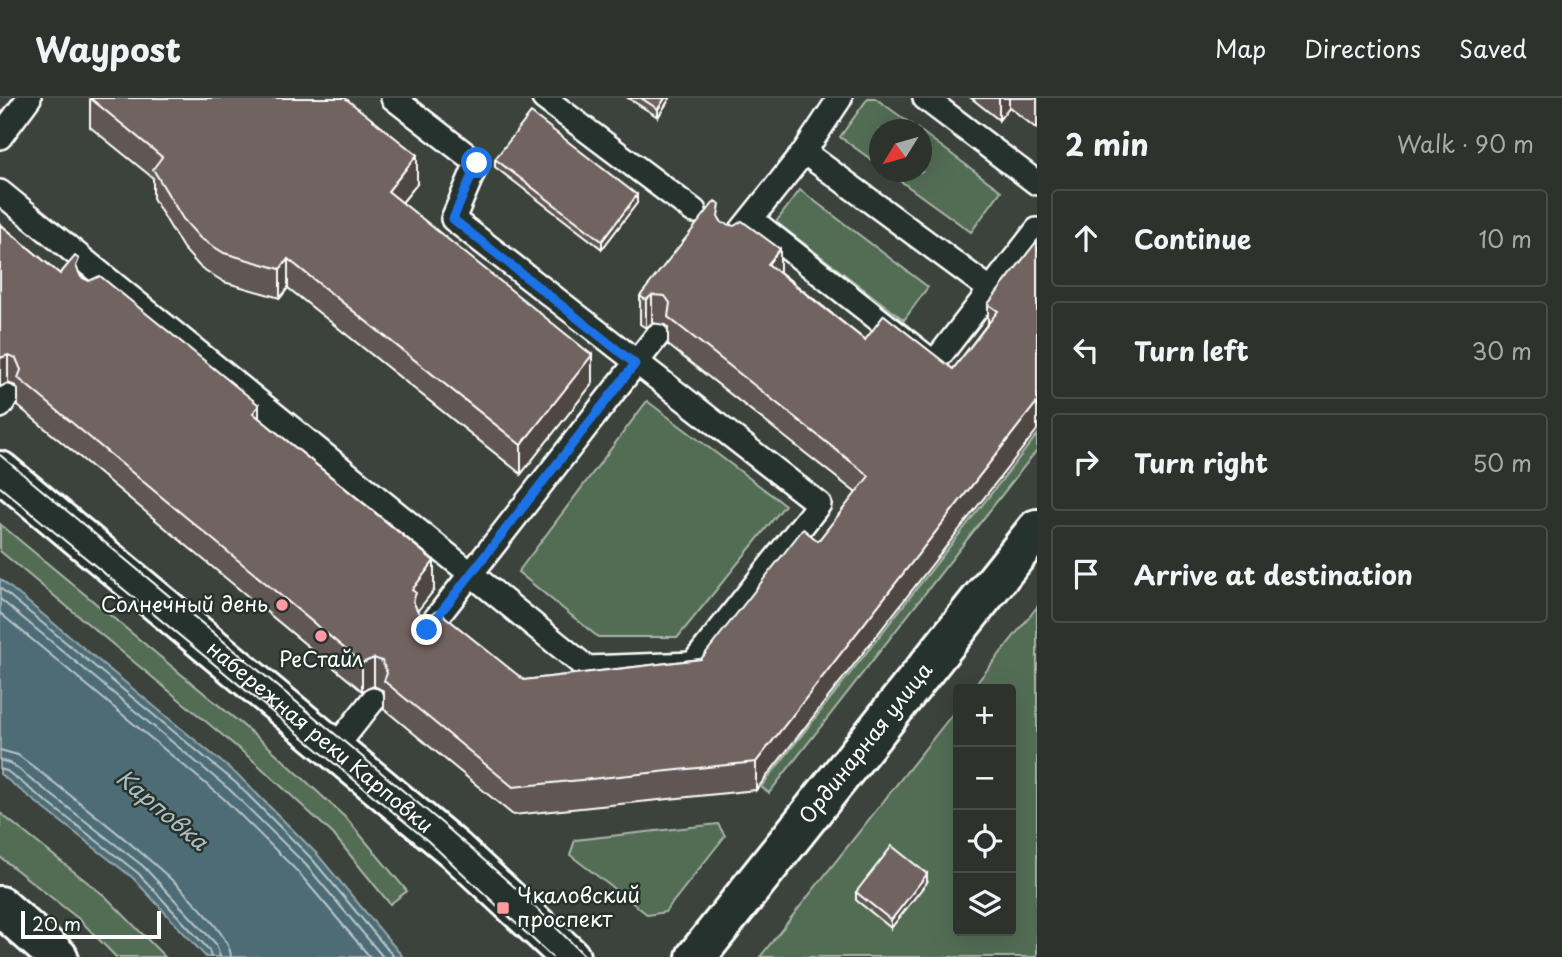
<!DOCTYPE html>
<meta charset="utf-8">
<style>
:root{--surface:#2d322d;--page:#393e39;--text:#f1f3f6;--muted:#a7aaaa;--line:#484d49}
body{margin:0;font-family:"Playpen Sans",sans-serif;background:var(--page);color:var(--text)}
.controls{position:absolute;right:21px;bottom:21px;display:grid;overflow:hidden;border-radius:7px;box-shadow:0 7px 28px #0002}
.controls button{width:63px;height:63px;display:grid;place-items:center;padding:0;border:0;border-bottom:2px solid var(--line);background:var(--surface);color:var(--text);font:35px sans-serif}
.compass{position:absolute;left:869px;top:21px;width:63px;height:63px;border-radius:50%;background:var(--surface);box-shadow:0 7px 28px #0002;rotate:233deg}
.scale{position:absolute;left:21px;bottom:18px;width:140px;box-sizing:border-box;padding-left:7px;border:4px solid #fff;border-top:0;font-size:19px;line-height:24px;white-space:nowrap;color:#fff;-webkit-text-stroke:5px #26332d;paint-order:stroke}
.stop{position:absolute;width:21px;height:21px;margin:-16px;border:5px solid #1a73e8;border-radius:50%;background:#fff}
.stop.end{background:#1a73e8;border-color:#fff;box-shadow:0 2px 7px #0008}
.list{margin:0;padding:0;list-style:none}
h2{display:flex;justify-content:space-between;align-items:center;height:91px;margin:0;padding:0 28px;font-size:30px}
h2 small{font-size:23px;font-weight:400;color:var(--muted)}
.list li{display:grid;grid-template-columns:46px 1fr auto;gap:21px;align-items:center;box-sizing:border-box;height:98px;margin:0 14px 14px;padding:0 14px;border:2px solid var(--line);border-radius:7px}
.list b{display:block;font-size:26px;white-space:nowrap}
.list em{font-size:23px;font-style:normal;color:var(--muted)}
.icon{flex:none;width:38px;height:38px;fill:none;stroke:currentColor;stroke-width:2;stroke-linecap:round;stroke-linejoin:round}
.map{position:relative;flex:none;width:1037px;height:859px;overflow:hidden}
header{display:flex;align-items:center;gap:42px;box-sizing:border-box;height:98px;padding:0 35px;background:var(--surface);border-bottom:2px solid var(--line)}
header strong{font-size:33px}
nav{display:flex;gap:38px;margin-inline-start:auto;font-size:24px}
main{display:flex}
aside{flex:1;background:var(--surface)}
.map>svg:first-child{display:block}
.green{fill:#536d54;stroke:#a9b6aa;stroke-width:2}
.water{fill:#4e6c75;stroke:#95a7ac;stroke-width:2}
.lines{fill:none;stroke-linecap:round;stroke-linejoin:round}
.shore{stroke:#b8c4c8;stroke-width:2}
.service-casing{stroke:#fff;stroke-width:28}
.minor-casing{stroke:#fff;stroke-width:44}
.tertiary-casing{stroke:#fff;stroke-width:44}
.service{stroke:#26332d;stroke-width:23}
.minor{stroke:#26332d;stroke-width:38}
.tertiary{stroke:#26332d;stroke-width:38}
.tram{stroke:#fff;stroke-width:2}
.wall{fill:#615653;stroke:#fff;stroke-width:2}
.shaded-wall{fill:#4f4643;stroke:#fff;stroke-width:2}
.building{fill:#716460;stroke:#fff;stroke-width:2}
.route{stroke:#1a73e8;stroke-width:9}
.poi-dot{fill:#ff9aa2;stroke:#26332d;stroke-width:2.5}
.labels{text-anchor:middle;stroke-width:5;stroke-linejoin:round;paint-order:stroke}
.poi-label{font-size:21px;fill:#fff;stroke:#26332d;text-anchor:end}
.street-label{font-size:21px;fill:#fff;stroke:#26332d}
.water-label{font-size:23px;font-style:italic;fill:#afbdc1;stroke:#26332d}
</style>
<header>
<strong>Waypost</strong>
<nav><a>Map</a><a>Directions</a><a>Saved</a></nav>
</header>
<main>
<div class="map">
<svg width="1037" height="859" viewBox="0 0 1037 859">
<rect width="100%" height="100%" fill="#3c423c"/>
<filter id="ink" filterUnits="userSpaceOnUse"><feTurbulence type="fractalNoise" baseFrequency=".0143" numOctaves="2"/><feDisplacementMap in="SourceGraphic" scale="14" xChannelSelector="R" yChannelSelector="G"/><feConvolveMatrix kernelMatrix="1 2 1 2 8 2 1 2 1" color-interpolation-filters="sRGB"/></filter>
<g filter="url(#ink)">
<g class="green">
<polygon points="868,0 875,0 918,31 880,32 879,67 840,39"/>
<polygon points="922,34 1001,93 971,134 888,74 922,74"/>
<polygon points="800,92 928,189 904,222 776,124"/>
<polygon points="647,303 785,407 678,539 598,539 518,474"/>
<polygon points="1037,337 1037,352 769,695 761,689"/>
<polygon points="0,426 269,649 348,722 407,793 390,806 333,736 256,665 0,453"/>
<polygon points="1037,509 1037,859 760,859 958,609 958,833 1011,833 1011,591 972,591"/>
<polygon points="0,715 106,799 165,859 116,859 80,822 0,759"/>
<polygon points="718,726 725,738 665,814 648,817 570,757 575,742"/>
</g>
<polygon class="water" points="0,481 241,680 317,756 403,859 206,859 133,780 0,676"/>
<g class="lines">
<g class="shore">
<polyline points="0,490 236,685 312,761 394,859"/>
<polyline points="0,501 230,692 306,767 383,859"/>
<polyline points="0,515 223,700 298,774 370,859"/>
<path d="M 0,652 L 18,657 C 58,688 229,814 231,859"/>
<polyline points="0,662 12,666 143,768 216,846 220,859"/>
<polyline points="0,671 7,673 138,775 209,852 211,859"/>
</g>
<defs>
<g id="service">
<polyline points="544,0 694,113"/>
<polyline points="925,0 1037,85"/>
<polyline points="0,39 29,0"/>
<polyline points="804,54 991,192"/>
<polyline points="0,94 587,570 693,566 819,406 453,121 477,65 393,0"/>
<polyline points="752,122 934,265 1037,132"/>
<polyline points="741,133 804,54 840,0"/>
<polyline points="0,308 7,299"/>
<polyline points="427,532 657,238"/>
<polyline points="334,651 373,602"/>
</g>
<g id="minor">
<path id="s1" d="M 696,859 L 1037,431"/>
</g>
<g id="tertiary">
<path id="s2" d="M 0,373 L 454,751 L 570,859"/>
<polyline points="0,808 58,859"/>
</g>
</defs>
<use href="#service" class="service-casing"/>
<use href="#minor" class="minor-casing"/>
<use href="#tertiary" class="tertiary-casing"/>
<use href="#service" class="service"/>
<use href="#minor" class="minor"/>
<use href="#tertiary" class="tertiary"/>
<g class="tram">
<polyline points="0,357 443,726 519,793 586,859"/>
<polyline points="0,389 428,743 552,859"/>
</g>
</g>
<g class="wall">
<polygon points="90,0 417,86 402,105 592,286 521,376 288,190 280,200 224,184 200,169 183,150 153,100 153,80 90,29"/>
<polygon points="628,0 670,0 658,19"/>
<polygon points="971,0 1037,0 1037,31 1009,9 999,22"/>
<polygon points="495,61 637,105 602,151 495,69"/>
<polygon points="720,122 722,125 780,174 865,242 953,271 988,225 988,206 1037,143 756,692 513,717 384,611 384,596 382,592 374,588 362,593 18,308 18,292 16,288 8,285 0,289 0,126 60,176 79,174 81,179 259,321 434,492 417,513 418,514 524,582 701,561 818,443 856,395 668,247 668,230 665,227 652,225 646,230 640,226 640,198"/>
<polygon points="927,784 891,830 856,802 856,794"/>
</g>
<g class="shaded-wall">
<polygon points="665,0 670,0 658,19 658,11"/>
<polygon points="999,0 1009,0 1009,9 999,22"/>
<polygon points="417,57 417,86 388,122 388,93"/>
<polygon points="637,97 637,105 602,151 602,143"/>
<polygon points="780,151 780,180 768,166"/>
<polygon points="288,161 288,190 280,200 280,171"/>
<polygon points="652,197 652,225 646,230 646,202"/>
<polygon points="8,257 8,285 0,289 0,260"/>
<polygon points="592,257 592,286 521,376 521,347"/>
<polygon points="1037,304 1037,332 756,692 756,664"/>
<polygon points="259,307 259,335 253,315"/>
<polygon points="434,463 434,492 416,515 416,523 412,492"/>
<polygon points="374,560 374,588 362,593 362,565"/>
<polygon points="927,776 927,784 891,830 891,822"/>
</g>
<g class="building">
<polygon points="90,0 345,0 417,57 388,93 592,257 521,347 288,161 280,171 224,155 200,140 183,121 153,71 162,59"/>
<polygon points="641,0 665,0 658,11"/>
<polygon points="531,15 637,97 602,143 495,61"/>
<polygon points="715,103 720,106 718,118 722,125 734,128 742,123 780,151 768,166 865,242 884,217 953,271 998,213 988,206 1037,143 1037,304 756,664 513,689 384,583 387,575 382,563 374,560 362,565 18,280 21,272 16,260 8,257 0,260 0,126 60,176 75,158 79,161 76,168 81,179 89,183 100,178 259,307 253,315 434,463 412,492 416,495 413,503 418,514 426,518 438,513 524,582 701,561 803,431 818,443 869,378 668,219 670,205 665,198 652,197 646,202 640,198"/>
<polygon points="892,748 927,776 891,822 856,794"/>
</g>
</g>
<g class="lines" filter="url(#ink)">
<polyline class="route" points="427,532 635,266 453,121 477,65"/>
</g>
<g class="poi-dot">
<circle cx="282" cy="507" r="7"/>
<circle cx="321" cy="538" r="7"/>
<rect x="496" y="803" width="14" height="14" rx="3.5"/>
</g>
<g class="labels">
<g class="poi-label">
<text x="268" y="514">Солнечный день</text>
<text x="321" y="569" text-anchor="middle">РеСтайл</text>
<text x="517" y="805" text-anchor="start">Чкаловский<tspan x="517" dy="24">проспект</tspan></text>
</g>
<g class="street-label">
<text dy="7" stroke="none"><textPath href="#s2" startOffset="416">набережная реки Карповки</textPath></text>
<text dy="7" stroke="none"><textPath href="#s1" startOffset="273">Ординарная улица</textPath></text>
</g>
<g class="water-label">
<text transform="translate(162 712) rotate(40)" y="8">Карповка</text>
</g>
</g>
</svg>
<div class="controls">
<button>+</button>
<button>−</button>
<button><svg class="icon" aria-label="locate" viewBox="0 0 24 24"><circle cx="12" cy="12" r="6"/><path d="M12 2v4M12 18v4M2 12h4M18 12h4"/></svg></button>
<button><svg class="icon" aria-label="layers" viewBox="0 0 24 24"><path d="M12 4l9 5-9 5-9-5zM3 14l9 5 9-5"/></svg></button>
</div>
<svg class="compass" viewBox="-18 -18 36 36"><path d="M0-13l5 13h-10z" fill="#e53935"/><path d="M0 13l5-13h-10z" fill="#a7aaaa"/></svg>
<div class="scale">20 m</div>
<div class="stop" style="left:477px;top:65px"></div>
<div class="stop end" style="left:427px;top:532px"></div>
</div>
<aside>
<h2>2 min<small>Walk · 90 m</small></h2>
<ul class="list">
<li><svg class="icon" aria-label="ahead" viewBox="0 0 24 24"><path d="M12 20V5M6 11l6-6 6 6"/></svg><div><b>Continue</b></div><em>10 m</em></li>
<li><svg class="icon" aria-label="left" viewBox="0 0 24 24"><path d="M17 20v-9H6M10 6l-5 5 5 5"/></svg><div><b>Turn left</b></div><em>30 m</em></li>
<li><svg class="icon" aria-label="right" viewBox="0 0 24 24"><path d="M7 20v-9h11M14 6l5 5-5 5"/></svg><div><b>Turn right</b></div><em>50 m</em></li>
<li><svg class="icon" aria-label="arrive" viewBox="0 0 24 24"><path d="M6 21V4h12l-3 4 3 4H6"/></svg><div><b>Arrive at destination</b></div></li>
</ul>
</aside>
</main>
